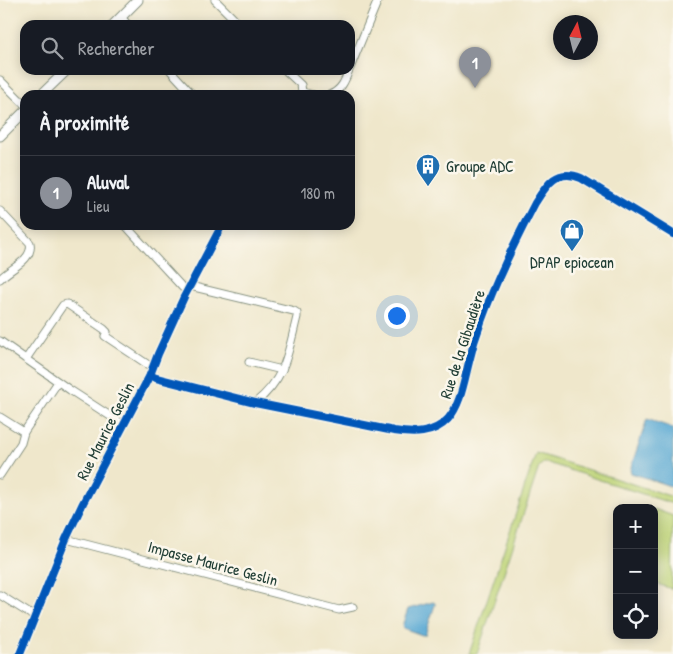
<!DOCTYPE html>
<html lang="fr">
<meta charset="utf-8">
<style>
:root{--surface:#171b24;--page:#242831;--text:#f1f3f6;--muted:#9ea1a6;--line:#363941;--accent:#8c9099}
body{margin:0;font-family:"Patrick Hand",sans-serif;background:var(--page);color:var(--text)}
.controls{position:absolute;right:15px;bottom:15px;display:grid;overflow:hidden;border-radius:10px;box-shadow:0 2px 12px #0003}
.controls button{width:45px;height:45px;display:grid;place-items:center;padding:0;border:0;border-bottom:1px solid var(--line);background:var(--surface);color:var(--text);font:25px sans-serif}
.compass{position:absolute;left:553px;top:15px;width:45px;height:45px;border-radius:50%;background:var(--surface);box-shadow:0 2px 12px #0003;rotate:7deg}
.you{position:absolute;left:396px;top:315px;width:18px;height:18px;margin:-12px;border:4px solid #fff;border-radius:50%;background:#1a73e8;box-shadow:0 0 0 8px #1a73e833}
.badge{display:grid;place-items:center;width:32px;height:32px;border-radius:50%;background:var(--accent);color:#fff;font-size:16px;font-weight:700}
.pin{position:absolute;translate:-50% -41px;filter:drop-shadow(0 1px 2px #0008)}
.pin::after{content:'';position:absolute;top:26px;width:18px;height:15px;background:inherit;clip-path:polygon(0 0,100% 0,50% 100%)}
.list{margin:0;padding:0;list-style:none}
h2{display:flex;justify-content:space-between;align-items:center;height:65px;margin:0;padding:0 20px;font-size:21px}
h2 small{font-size:16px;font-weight:400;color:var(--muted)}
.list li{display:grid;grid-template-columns:32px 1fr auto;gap:15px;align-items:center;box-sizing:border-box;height:75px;padding:0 20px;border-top:1px solid var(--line)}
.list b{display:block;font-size:19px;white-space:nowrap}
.list p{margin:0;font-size:16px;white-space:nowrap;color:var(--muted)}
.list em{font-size:16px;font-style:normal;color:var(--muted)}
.icon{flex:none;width:28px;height:28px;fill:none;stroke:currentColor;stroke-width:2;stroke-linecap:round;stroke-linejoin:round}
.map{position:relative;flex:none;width:673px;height:654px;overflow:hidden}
.search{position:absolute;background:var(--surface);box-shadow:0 2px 12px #0003;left:20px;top:20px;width:335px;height:55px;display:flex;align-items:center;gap:12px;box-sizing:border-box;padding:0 18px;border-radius:15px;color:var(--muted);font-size:19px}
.panel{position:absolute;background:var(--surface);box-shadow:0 2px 12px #0003;left:20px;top:90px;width:335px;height:140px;border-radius:15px}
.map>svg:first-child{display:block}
.green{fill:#bdd377;stroke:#6e8856}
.water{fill:#59a8d3;stroke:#3c7284}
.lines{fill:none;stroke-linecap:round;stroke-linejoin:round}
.minor-casing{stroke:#879280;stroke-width:9}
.tertiary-casing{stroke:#879280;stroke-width:11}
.minor{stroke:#fff;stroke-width:7}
.tertiary{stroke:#fff;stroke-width:9}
.cycleway-casing{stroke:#fbf7ec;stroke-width:11}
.cycleway{stroke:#0057b8;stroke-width:8}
.labels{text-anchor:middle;stroke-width:5;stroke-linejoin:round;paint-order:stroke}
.poi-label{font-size:16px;fill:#1f3d34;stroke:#fbf7ec;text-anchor:start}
.street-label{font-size:16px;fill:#1f3d34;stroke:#fbf7ec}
</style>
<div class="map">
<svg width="673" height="654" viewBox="0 0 673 654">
<rect width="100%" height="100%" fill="#fbf7ec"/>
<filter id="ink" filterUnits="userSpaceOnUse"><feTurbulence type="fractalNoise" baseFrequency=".02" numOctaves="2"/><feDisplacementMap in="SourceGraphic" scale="10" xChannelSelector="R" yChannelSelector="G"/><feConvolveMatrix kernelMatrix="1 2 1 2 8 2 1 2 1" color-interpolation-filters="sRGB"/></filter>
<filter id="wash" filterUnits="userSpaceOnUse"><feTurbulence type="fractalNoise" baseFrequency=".0096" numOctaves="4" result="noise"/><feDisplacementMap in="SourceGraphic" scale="20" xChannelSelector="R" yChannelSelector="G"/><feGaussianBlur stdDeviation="1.12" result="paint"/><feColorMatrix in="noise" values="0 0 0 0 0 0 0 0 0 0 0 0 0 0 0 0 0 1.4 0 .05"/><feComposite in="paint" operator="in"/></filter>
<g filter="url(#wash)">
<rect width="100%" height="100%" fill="#efe7cb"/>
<g class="green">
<polygon points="536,453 673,497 673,504 548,463 543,463 539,467 477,654 469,654"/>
<polygon points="654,509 673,516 672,589 654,583"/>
</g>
<g class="water">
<polygon points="647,419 673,428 673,487 631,473 630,470"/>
<polygon points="433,602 435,603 435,605 425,635 422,635 403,628 402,626 408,609"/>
</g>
</g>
<g filter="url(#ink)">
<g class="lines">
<defs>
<g id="minor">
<polyline points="215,0 240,25"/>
<polyline points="121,17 128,25"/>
<polyline points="350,68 378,0"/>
<polyline points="170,70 193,95"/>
<polyline points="285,70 301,85 302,92"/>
<polyline points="0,80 25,105"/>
<polyline points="302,92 314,95"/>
<path d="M 329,95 C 341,91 345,81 349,70"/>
<path d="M 0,211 L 30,243 C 34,260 9,269 0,279"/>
<polyline points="125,225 182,287 187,291"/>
<path d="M 190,286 L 294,311 L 297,313 L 297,317 C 288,353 286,378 255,403"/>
<polyline points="0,341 70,390 124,425"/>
<polyline points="26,359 63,305 67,304 104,329 107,332 105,336 153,368"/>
<polyline points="249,362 282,370"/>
<path d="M 150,375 L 156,378 L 255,403 L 394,431 C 413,434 433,435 448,419 C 461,404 464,381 469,362 C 472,348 476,335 481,322 C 496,280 515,242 535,203 C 547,184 557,168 581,178 L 673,234"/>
<polyline points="0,417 24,432"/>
<polyline points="0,475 21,443 24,432 58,382"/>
<polyline points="66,539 339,610 353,607"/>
<polyline points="0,595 35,617"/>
<polyline points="20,654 66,539 83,503 150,375 158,354 184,297 222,225"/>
</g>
<g id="tertiary">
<polyline points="113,25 138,0"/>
<polyline points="41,95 67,70"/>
<polyline points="0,136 25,111"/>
</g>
</defs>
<use href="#minor" class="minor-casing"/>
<use href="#tertiary" class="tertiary-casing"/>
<use href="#minor" class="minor"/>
<use href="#tertiary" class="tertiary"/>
<defs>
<g id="cycleway">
<path d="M 150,375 L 156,378 L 255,403 L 394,431 C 413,434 433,435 448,419 C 461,404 464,381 469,362 C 472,348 476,335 481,322 C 496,280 515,242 535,203 C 547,184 557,168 581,178 L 673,234"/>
<polyline points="20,654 66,539 83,503 150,375 158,354 184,297 222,225"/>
</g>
</defs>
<use href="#cycleway" class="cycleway-casing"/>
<use href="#cycleway" class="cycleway"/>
</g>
</g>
<defs>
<symbol id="building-pin" viewBox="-11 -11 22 30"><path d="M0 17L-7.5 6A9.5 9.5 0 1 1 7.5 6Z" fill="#1f6fb2" stroke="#fbf7ec"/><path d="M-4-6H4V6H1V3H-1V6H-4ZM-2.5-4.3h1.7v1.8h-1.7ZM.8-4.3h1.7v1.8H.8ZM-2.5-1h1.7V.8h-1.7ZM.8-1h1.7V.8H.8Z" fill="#fff"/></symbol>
<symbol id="shop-pin" viewBox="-11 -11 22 30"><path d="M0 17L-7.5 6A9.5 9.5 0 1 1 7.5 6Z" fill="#1f6fb2" stroke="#fbf7ec"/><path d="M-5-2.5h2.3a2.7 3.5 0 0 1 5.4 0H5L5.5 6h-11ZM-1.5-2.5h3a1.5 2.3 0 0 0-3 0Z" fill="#fff"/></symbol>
</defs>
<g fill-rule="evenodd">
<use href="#building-pin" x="414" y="152" width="28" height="38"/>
<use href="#shop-pin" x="558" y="217" width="28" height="38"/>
</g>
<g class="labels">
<g class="poi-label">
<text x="446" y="172">Groupe ADC</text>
<text x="572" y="268" text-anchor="middle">DPAP epiocean</text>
</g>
<g class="street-label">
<text transform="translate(462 344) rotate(-72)" y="6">Rue de la Gibaudière</text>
<text transform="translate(105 431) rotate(-63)" y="6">Rue Maurice Geslin</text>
<text transform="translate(213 563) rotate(15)" y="6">Impasse Maurice Geslin</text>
</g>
</g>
</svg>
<div class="controls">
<button>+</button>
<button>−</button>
<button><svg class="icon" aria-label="locate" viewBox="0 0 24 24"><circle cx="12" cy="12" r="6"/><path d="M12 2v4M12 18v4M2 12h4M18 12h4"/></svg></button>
</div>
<svg class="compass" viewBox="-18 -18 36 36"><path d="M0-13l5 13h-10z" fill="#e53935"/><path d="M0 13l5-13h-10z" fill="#9ea1a6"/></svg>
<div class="you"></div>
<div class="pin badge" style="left:475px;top:88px">1</div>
<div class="search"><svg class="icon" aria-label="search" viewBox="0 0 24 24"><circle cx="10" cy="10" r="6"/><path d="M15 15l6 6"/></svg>Rechercher</div>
<section class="panel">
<h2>À proximité<small></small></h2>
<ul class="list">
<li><span class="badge">1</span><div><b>Aluval</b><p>Lieu</p></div><em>180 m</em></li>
</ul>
</section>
</div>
